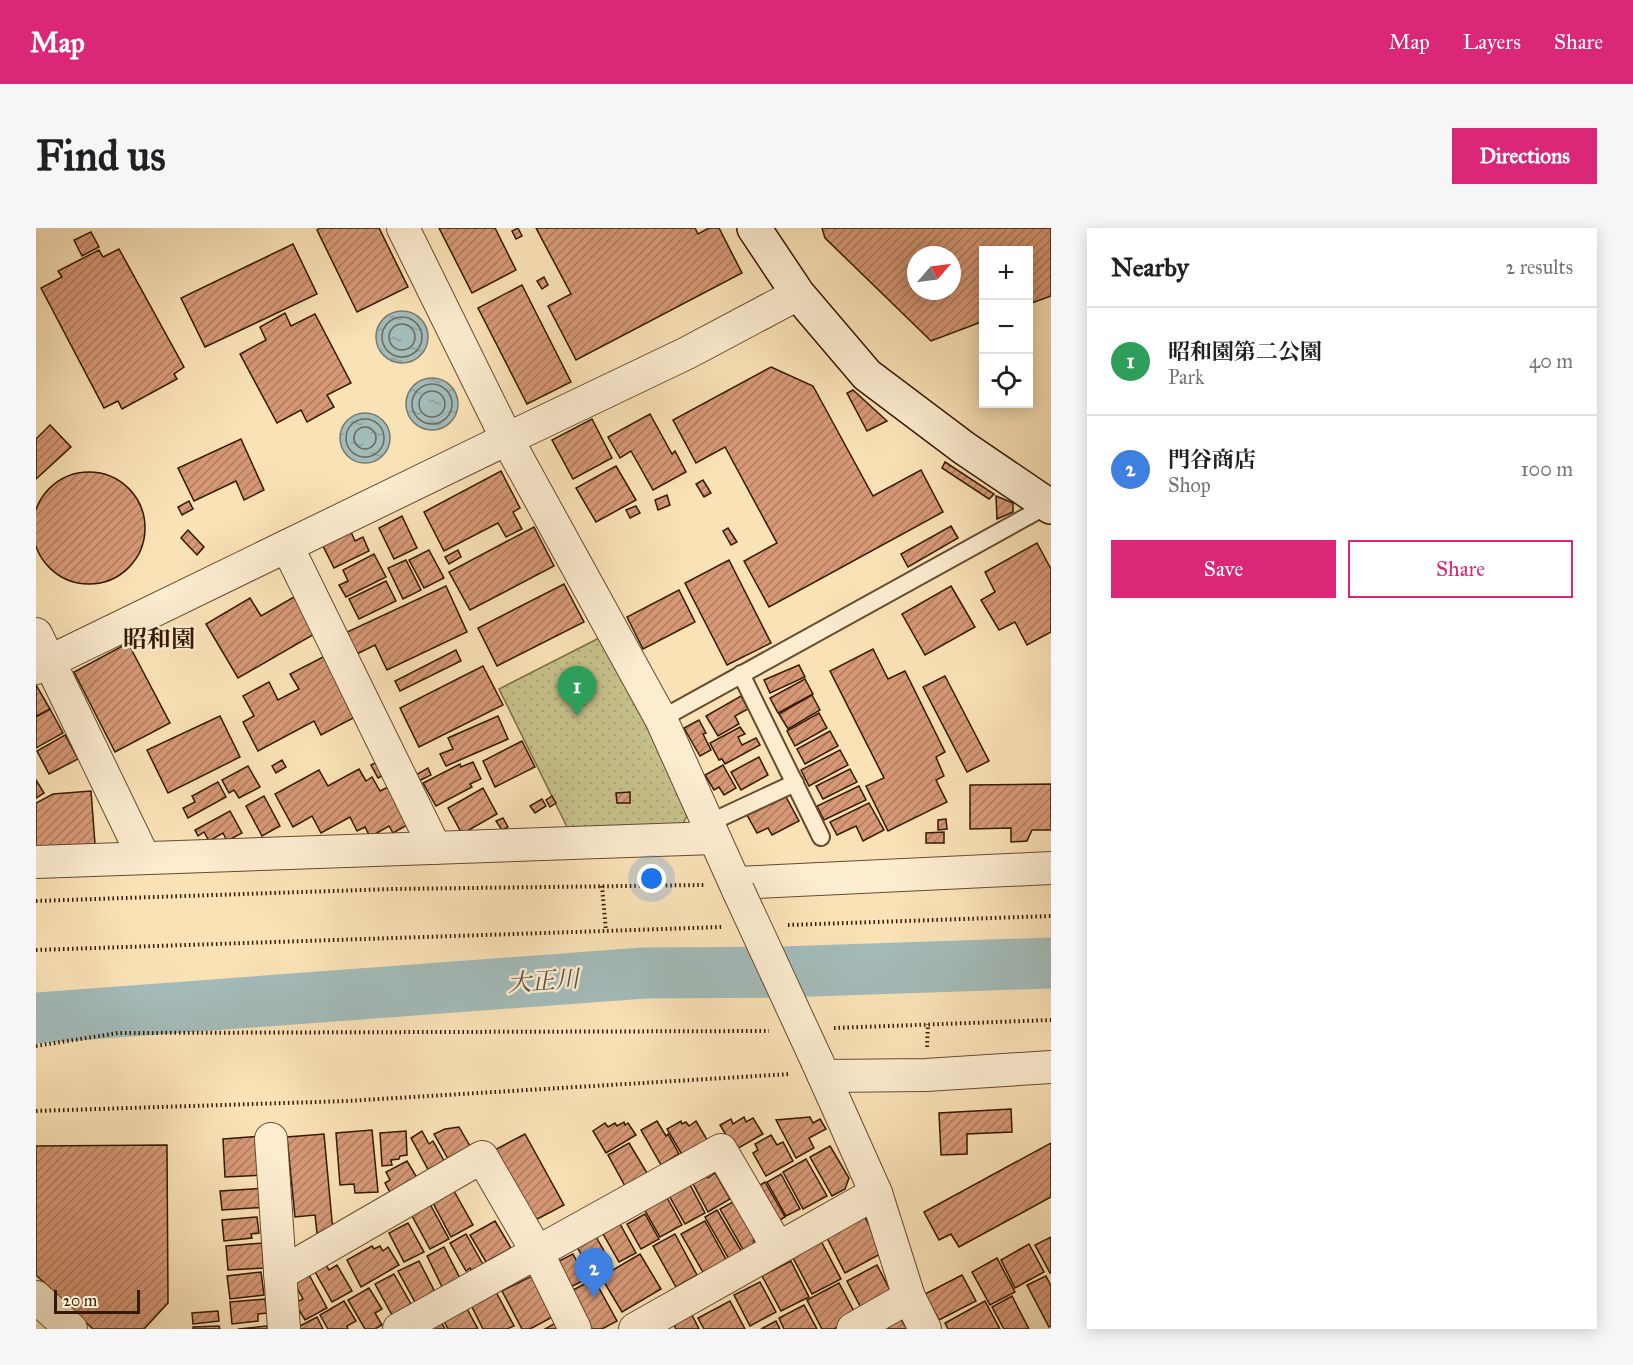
<!DOCTYPE html>
<meta charset="utf-8">
<style>
:root{--surface:#fff;--page:#f6f6f6;--text:#202124;--muted:#757577;--line:#e0e0e0;--accent:#db2777}
body{margin:0;font-family:"IM FELL Great Primer","Noto Serif JP",serif;background:var(--page);color:var(--text)}
.controls{position:absolute;right:18px;top:18px;display:grid;overflow:hidden;border-radius:0px;box-shadow:0 3px 15px #0003}
.controls button{width:54px;height:54px;display:grid;place-items:center;padding:0;border:0;border-bottom:2px solid var(--line);background:var(--surface);color:var(--text);font:30px sans-serif}
.compass{position:absolute;left:871px;top:18px;width:54px;height:54px;border-radius:50%;background:var(--surface);box-shadow:0 3px 15px #0003;rotate:62deg}
.scale{position:absolute;left:18px;bottom:15px;width:86px;box-sizing:border-box;padding-left:6px;border:3px solid #351900;border-top:0;font-size:16px;line-height:21px;white-space:nowrap;color:#351900;-webkit-text-stroke:4px #fcecd0;paint-order:stroke}
.you{position:absolute;left:616px;top:651px;width:21px;height:21px;margin:-15px;border:4px solid #fff;border-radius:50%;background:#1a73e8;box-shadow:0 0 0 9px #1a73e833}
.badge{display:grid;place-items:center;width:39px;height:39px;border-radius:50%;background:var(--accent);color:#fff;font-size:20px;font-weight:700}
.pin{position:absolute;translate:-50% -50px;filter:drop-shadow(0 2px 3px #0008)}
.pin::after{content:'';position:absolute;top:32px;width:21px;height:18px;background:inherit;clip-path:polygon(0 0,100% 0,50% 100%)}
.list{margin:0;padding:0;list-style:none}
h2{display:flex;justify-content:space-between;align-items:center;height:78px;margin:0;padding:0 24px;font-size:26px}
h2 small{font-size:20px;font-weight:400;color:var(--muted)}
.list li{display:grid;grid-template-columns:39px 1fr auto;gap:18px;align-items:center;box-sizing:border-box;height:108px;padding:0 24px;border-top:2px solid var(--line)}
.list b{display:block;font-size:22px;white-space:nowrap}
.list p{margin:0;font-size:20px;white-space:nowrap;color:var(--muted)}
.list em{font-size:20px;font-style:normal;color:var(--muted)}
.actions{display:flex;gap:12px;padding:18px 24px}
.actions a{flex:1;padding:14px 0;border:2px solid var(--accent);border-radius:0px;text-align:center;font-size:21px;color:var(--accent)}
.actions .main{background:var(--accent);color:#fff}
.icon{flex:none;width:33px;height:33px;fill:none;stroke:currentColor;stroke-width:2;stroke-linecap:round;stroke-linejoin:round}
.map{position:relative;flex:none;width:1015px;height:1101px;overflow:hidden;border-radius:0px}
header{display:flex;align-items:center;gap:36px;box-sizing:border-box;height:84px;padding:0 30px;background:var(--accent);color:#fff}
header strong{font-size:28px}
nav{display:flex;gap:33px;margin-inline-start:auto;font-size:21px}
.intro{display:flex;align-items:center;justify-content:space-between;box-sizing:border-box;height:144px;padding:0 36px}
h1{margin:0;font-size:42px}
.button{padding:15px 27px;border-radius:0px;background:var(--accent);color:#fff;font-size:21px;font-weight:700}
main{display:flex;gap:36px;padding:0 36px}
aside{flex:1;background:var(--surface);border-radius:0px;box-shadow:0 3px 15px #0003}
.map>svg:first-child{display:block}
.green{fill:url(#green-dots);stroke:#7e6c44;stroke-width:1.5}
.water{fill:url(#water-ripples);stroke:#777a6f;stroke-width:1.5}
.lines{fill:none;stroke-linecap:round;stroke-linejoin:round}
.shore{stroke:#6c6a5c;stroke-width:1.5}
.river{stroke:#a3bbb9;stroke-width:51}
.building{fill:url(#building-hatch);stroke:#351900;stroke-width:1.5;fill-rule:evenodd}
.lane-casing{stroke:#664b2e;stroke-width:20}
.street-casing{stroke:#664b2e;stroke-width:34}
.secondary-casing{stroke:#351900;stroke-width:36}
.path{stroke:#351900;stroke-width:4;stroke-dasharray:1.5 3;stroke-linecap:butt}
.lane{stroke:#fcecd0;stroke-width:16}
.street{stroke:#fcecd0;stroke-width:32}
.secondary{stroke:#fcecd0;stroke-width:33}
.street-bridge-casing{stroke:#664b2e;stroke-width:34;stroke-linecap:butt}
.street-bridge{stroke:#fcecd0;stroke-width:32}
.labels{text-anchor:middle;stroke-width:5;stroke-linejoin:round;paint-order:stroke}
.neighbourhood-label{font-size:24px;font-weight:bold;fill:#351900;stroke:#fcecd0}
.water-label{font-size:24px;font-style:italic;fill:#5c5241;stroke:#fcecd0}
</style>
<header>
<strong>Map</strong>
<nav><a>Map</a><a>Layers</a><a>Share</a></nav>
</header>
<div class="intro"><h1>Find us</h1><a class="button">Directions</a></div>
<main>
<div class="map">
<svg width="1015" height="1101" viewBox="0 0 1015 1101">
<defs>
<pattern id="green-dots" width="8" height="8" patternUnits="userSpaceOnUse" patternTransform="scale(1.5)"><rect width="8" height="8" fill="#c6c089"/><path d="M2 2h.1M6 6h.1" fill="none" stroke="#aba474" stroke-width="1.8" stroke-linecap="round"/></pattern>
<pattern id="water-ripples" width="26" height="14" patternUnits="userSpaceOnUse" patternTransform="scale(1.5)"><rect width="26" height="14" fill="#a3bbb9"/><path d="M2 4q2-2 4 0t4 0M15 11q2-2 4 0t4 0" fill="none" stroke="#8da09d"/></pattern>
<pattern id="building-hatch" width="6" height="6" patternUnits="userSpaceOnUse" patternTransform="scale(1.5)"><rect width="6" height="6" fill="#d69876"/><path d="M-1 1l2-2M0 6l6-6M5 7l2-2" fill="none" stroke="#ae7b5e"/></pattern>
</defs>
<rect width="100%" height="100%" fill="#fae2b7"/>
<filter id="stains"><feTurbulence type="fractalNoise" baseFrequency=".00333" numOctaves="4"/><feColorMatrix values="0 0 0 0 .2 0 0 0 0 .09 0 0 0 0 .02 0 0 0 .5 -.17"/></filter>
<radialGradient id="worn" r=".72"><stop offset=".6" stop-color="#630" stop-opacity="0"/><stop offset="1" stop-color="#630" stop-opacity=".3"/></radialGradient>
<polygon class="green" points="563,410 620,516 651,588 645,599 536,609 463,461"/>
<g class="water">
<circle cx="366" cy="109" r="26"/>
<circle cx="396" cy="176" r="26"/>
<circle cx="329" cy="210" r="25"/>
</g>
<g class="lines">
<g class="shore">
<circle cx="366" cy="109" r="20"/>
<circle cx="366" cy="109" r="13"/>
<circle cx="396" cy="176" r="20"/>
<circle cx="396" cy="176" r="13"/>
<circle cx="329" cy="210" r="19"/>
<circle cx="329" cy="210" r="11"/>
</g>
<polyline class="river" points="0,790 608,745 746,744 1015,735"/>
</g>
<g class="building">
<polygon points="284,0 343,0 372,59 321,84 281,2"/>
<polygon points="403,0 459,0 480,42 436,65"/>
<polygon points="482,0 486,8 480,11 476,3"/>
<polygon points="500,0 659,0 662,6 673,0 683,0 706,45 540,132 512,78 535,66"/>
<path d="M 786,0 L 1015,0 L 1015,68 L 993,76 L 993,22 L 948,22 L 948,93 L 895,113 L 789,10 ZM 880,27 L 916,27 L 916,63 L 880,63 Z"/>
<polygon points="55,4 63,19 46,28 38,12"/>
<polygon points="257,16 281,66 169,119 145,70"/>
<polygon points="83,21 148,139 138,146 141,151 86,181 82,173 68,180 5,60 26,49 22,43 63,22 67,29"/>
<polygon points="508,49 512,57 506,61 501,53"/>
<polygon points="486,57 535,154 491,176 442,80"/>
<polygon points="249,85 255,98 279,86 315,155 291,167 298,179 271,194 265,182 241,195 204,126 230,112 224,99"/>
<polygon points="735,139 777,158 837,268 885,242 907,284 733,379 708,333 741,315 689,219 660,235 637,192"/>
<polygon points="817,162 851,193 831,203 811,165"/>
<polygon points="614,186 636,226 639,223 650,244 617,262 595,223 584,230 572,209"/>
<polygon points="556,191 576,230 537,251 516,212"/>
<polygon points="14,197 35,219 0,251 0,211"/>
<polygon points="205,211 228,262 208,272 200,253 158,273 142,240"/>
<polygon points="909,234 958,266 953,271 906,240"/>
<polygon points="580,238 600,272 560,294 540,260"/>
<polygon points="465,243 484,280 477,284 486,301 470,309 462,295 408,323 388,284"/>
<circle cx="53" cy="300" r="56"/>
<polygon points="667,252 675,265 668,269 660,256"/>
<polygon points="631,267 634,277 622,282 619,272"/>
<polygon points="960,268 977,275 977,284 961,291"/>
<polygon points="153,273 157,281 146,287 142,279"/>
<polygon points="600,278 604,285 594,290 590,282"/>
<polygon points="366,288 381,320 358,331 343,300"/>
<polygon points="915,298 922,310 872,339 865,326"/>
<polygon points="498,299 518,338 434,382 413,344"/>
<polygon points="692,300 701,314 695,317 687,303"/>
<polygon points="152,302 168,319 161,327 145,310"/>
<polygon points="315,304 319,313 327,309 333,323 298,340 287,318"/>
<polygon points="1001,315 1015,341 1015,404 991,417 979,394 963,402 945,372 959,364 949,344"/>
<polygon points="393,322 408,350 388,360 373,332"/>
<polygon points="422,322 425,329 413,336 409,329"/>
<polygon points="338,326 350,349 310,369 303,357 312,353 307,342"/>
<polygon points="370,332 385,362 367,371 352,340"/>
<polygon points="693,332 735,415 691,437 649,355"/>
<polygon points="350,353 360,373 323,391 313,371"/>
<polygon points="528,356 548,394 461,438 442,400"/>
<polygon points="410,358 431,404 351,442 339,417 319,427 309,405"/>
<polygon points="915,358 939,399 889,427 866,386"/>
<polygon points="643,362 659,394 607,421 591,389"/>
<polygon points="258,369 280,405 202,450 170,396 214,370 225,388"/>
<polygon points="92,415 134,495 79,524 38,444"/>
<polygon points="837,421 852,451 869,443 909,524 900,529 908,548 900,552 911,574 852,603 830,558 848,550 794,443"/>
<polygon points="420,422 425,433 364,463 359,453"/>
<polygon points="289,428 321,488 285,507 278,493 222,523 207,494 218,488 207,468 233,454 242,472 263,461 254,446"/>
<polygon points="763,437 769,449 734,465 728,452"/>
<polygon points="447,438 467,477 383,519 364,480"/>
<polygon points="909,448 953,533 931,544 887,459"/>
<polygon points="769,451 777,466 742,485 734,470"/>
<polygon points="0,457 14,481 0,488"/>
<polygon points="776,467 784,482 752,501 743,486"/>
<polygon points="705,468 712,481 699,488 703,496 682,508 670,488"/>
<polygon points="14,481 27,505 0,520 0,489"/>
<polygon points="783,485 791,500 759,518 751,503"/>
<polygon points="184,488 204,529 132,565 111,522"/>
<polygon points="462,488 472,511 410,538 404,526 417,521 412,510"/>
<polygon points="663,492 670,505 667,506 675,522 664,528 648,500"/>
<polygon points="704,499 709,506 702,509 706,517 720,510 724,517 689,536 686,531 683,532 674,515"/>
<polygon points="794,503 802,518 769,536 761,521"/>
<polygon points="29,507 42,531 13,546 1,523"/>
<polygon points="486,513 499,539 459,559 447,533"/>
<polygon points="804,522 812,537 773,558 765,542"/>
<polygon points="723,529 732,547 705,562 695,544"/>
<polygon points="246,532 250,539 240,545 236,538"/>
<polygon points="341,534 348,547 342,550 335,537"/>
<polygon points="437,534 445,551 434,556 436,559 400,578 387,555 424,536 425,539"/>
<polygon points="687,537 700,560 688,567 683,559 678,562 669,547"/>
<polygon points="212,538 224,559 203,570 198,562 193,565 186,552"/>
<polygon points="392,540 395,547 379,555 376,549"/>
<polygon points="323,541 330,553 336,549 344,563 354,558 375,595 357,605 353,598 334,609 329,599 321,603 314,589 285,605 276,588 257,599 239,566 283,542 292,558"/>
<polygon points="814,541 821,554 787,571 780,558"/>
<polygon points="0,552 8,565 0,570"/>
<polygon points="182,554 190,569 152,590 147,580 159,574 156,568"/>
<polygon points="1015,556 1015,602 996,602 991,613 975,614 975,600 934,601 934,557"/>
<polygon points="823,558 830,572 788,592 781,578"/>
<polygon points="447,560 461,586 426,606 412,580"/>
<polygon points="55,563 59,616 0,620 0,575 17,566"/>
<polygon points="594,564 594,575 581,575 580,565"/>
<polygon points="749,567 763,593 736,607 732,600 721,605 711,587"/>
<polygon points="228,568 244,598 226,608 210,578"/>
<polygon points="516,568 520,575 514,579 510,572"/>
<polygon points="506,571 510,578 499,585 494,578"/>
<polygon points="833,575 848,602 827,613 820,598 801,607 794,594"/>
<polygon points="194,583 206,605 191,613 187,605 173,613 168,604 162,608 159,602"/>
<polygon points="467,590 472,599 466,602 460,593"/>
<polygon points="910,591 911,601 902,602 902,592"/>
<polygon points="908,604 908,615 890,615 890,605"/>
<polygon points="975,881 976,904 931,906 931,926 905,927 903,885"/>
<polygon points="708,889 710,894 717,890 727,906 699,922 684,897 695,891 697,896"/>
<polygon points="774,889 777,895 784,891 790,901 773,910 778,920 760,930 740,892"/>
<polygon points="621,893 630,908 632,906 643,926 625,937 605,902"/>
<polygon points="645,893 646,896 650,894 653,898 660,893 673,915 648,930 631,901"/>
<polygon points="588,894 589,897 592,895 600,907 570,925 557,903 569,895 572,899 579,895 581,898"/>
<polygon points="423,899 438,925 416,938 398,906 409,901"/>
<polygon points="336,902 342,964 319,965 318,956 304,957 300,905"/>
<polygon points="370,903 371,927 364,928 363,931 355,932 356,937 346,938 344,905"/>
<polygon points="386,903 393,916 397,913 411,938 395,947 375,910"/>
<polygon points="288,906 297,1004 281,1005 279,987 259,989 251,909"/>
<polygon points="489,906 528,977 492,996 453,925"/>
<polygon points="735,907 741,917 747,914 757,933 730,948 717,925 722,922 719,916"/>
<polygon points="226,908 228,947 189,949 187,911"/>
<polygon points="593,915 611,945 589,958 572,927"/>
<polygon points="1015,915 1015,969 923,1019 915,1006 903,1012 888,984"/>
<polygon points="131,917 132,1075 108,1101 57,1101 0,1047 0,918"/>
<polygon points="794,918 813,950 809,961 796,968 774,929"/>
<polygon points="770,931 791,968 767,981 747,944"/>
<polygon points="371,933 384,955 357,970 349,955 354,952 350,944"/>
<polygon points="669,944 672,950 679,945 694,971 672,984 655,952"/>
<polygon points="745,946 764,981 750,988 731,954"/>
<polygon points="652,953 669,985 649,996 631,964"/>
<polygon points="729,954 749,989 734,998 714,963"/>
<polygon points="230,960 232,979 186,982 184,963"/>
<polygon points="418,963 437,997 415,1009 397,975"/>
<polygon points="629,966 646,997 624,1009 607,979"/>
<polygon points="697,974 718,1009 717,1018 708,1023 684,981"/>
<polygon points="394,976 413,1011 394,1021 375,986"/>
<polygon points="681,982 706,1024 693,1031 669,989"/>
<polygon points="609,986 623,1011 605,1021 591,996"/>
<polygon points="828,988 848,1024 809,1045 790,1008"/>
<polygon points="221,989 223,1005 215,1006 216,1010 188,1013 186,992"/>
<polygon points="459,993 475,1020 450,1034 434,1007"/>
<polygon points="669,993 691,1033 668,1046 645,1006"/>
<polygon points="583,994 600,1025 583,1034 566,1004"/>
<polygon points="372,995 388,1024 368,1034 353,1005"/>
<polygon points="430,1006 449,1040 437,1047 434,1040 430,1043 414,1015"/>
<polygon points="639,1006 661,1047 640,1059 617,1018"/>
<polygon points="559,1007 576,1037 557,1048 540,1017"/>
<polygon points="1015,1009 1015,1045 1014,1045 999,1017"/>
<polygon points="785,1013 805,1051 776,1066 756,1028"/>
<polygon points="226,1015 228,1040 192,1042 190,1018"/>
<polygon points="993,1016 1008,1044 979,1060 965,1032"/>
<polygon points="336,1018 338,1021 344,1018 347,1023 352,1019 363,1037 325,1059 311,1032"/>
<polygon points="408,1019 427,1056 409,1065 391,1028"/>
<polygon points="537,1026 550,1051 533,1060 519,1035"/>
<polygon points="604,1026 625,1061 586,1084 565,1049"/>
<polygon points="961,1030 979,1064 954,1077 936,1044"/>
<polygon points="383,1033 400,1066 380,1076 362,1043"/>
<polygon points="755,1033 773,1069 745,1083 726,1048"/>
<polygon points="289,1035 293,1042 301,1037 316,1063 296,1074 278,1042"/>
<polygon points="841,1037 855,1064 825,1080 811,1053"/>
<polygon points="271,1043 291,1080 269,1092 259,1075 267,1071 256,1051"/>
<polygon points="225,1044 228,1067 194,1071 191,1048"/>
<polygon points="358,1046 375,1076 356,1087 339,1056"/>
<polygon points="500,1046 522,1086 494,1101 486,1101 466,1063"/>
<polygon points="926,1047 940,1073 903,1092 889,1066"/>
<polygon points="1010,1048 1015,1058 1015,1098 1013,1099 991,1057"/>
<polygon points="558,1051 581,1093 566,1101 553,1101 533,1064"/>
<polygon points="724,1054 740,1084 714,1098 698,1067"/>
<polygon points="803,1055 821,1089 798,1101 786,1101 771,1072"/>
<polygon points="333,1060 346,1081 339,1085 346,1097 339,1101 329,1101 312,1072"/>
<polygon points="459,1062 478,1098 471,1101 447,1101 434,1075"/>
<polygon points="976,1068 993,1101 968,1101 956,1079"/>
<polygon points="229,1071 231,1085 222,1086 222,1093 196,1096 194,1074"/>
<polygon points="308,1073 320,1093 311,1098 312,1101 292,1101 284,1087"/>
<polygon points="694,1073 709,1101 668,1101 662,1090"/>
<polygon points="949,1073 964,1101 912,1101 909,1095"/>
<polygon points="429,1077 442,1101 412,1101 406,1089"/>
<polygon points="768,1077 781,1101 748,1101 743,1090"/>
<polygon points="182,1083 183,1093 157,1096 156,1085"/>
<polygon points="655,1085 663,1101 640,1101 637,1095"/>
<polygon points="863,1088 871,1101 837,1101"/>
<polygon points="281,1089 287,1101 261,1101 260,1100"/>
<polygon points="402,1089 409,1101 380,1101"/>
<polygon points="523,1093 527,1101 509,1101"/>
<polygon points="740,1093 744,1101 725,1101"/>
<polygon points="183,1098 184,1101 157,1101 157,1099"/>
<polygon points="231,1098 231,1101 202,1101"/>
</g>
<g class="lines">
<defs>
<g id="lane">
<polyline points="705,446 785,609"/>
<polyline points="625,491 1012,277"/>
<polyline points="671,596 759,555"/>
</g>
<g id="street">
<polyline points="367,0 471,211 625,491 702,662"/>
<polyline points="251,318 399,620"/>
<polyline points="0,406 108,630"/>
<polyline points="0,440 471,211 651,125 762,66"/>
<polyline points="0,634 678,610"/>
<polyline points="700,655 1015,640"/>
<polyline points="781,833 840,965 873,1069 889,1101"/>
<polyline points="788,848 890,847 1015,839"/>
<polyline points="235,911 248,1101"/>
<polyline points="244,1046 446,929 501,1024 539,1101"/>
<polyline points="0,1069 35,1101"/>
<polyline points="363,1101 685,922 742,1020"/>
<polyline points="599,1101 840,965"/>
<polyline points="817,1101 873,1069"/>
</g>
<polyline id="secondary" points="718,0 762,66 831,147 928,220 1015,279"/>
</defs>
<use href="#lane" class="lane-casing"/>
<use href="#street" class="street-casing"/>
<use href="#secondary" class="secondary-casing"/>
<g class="path">
<polyline points="566,658 570,703"/>
<polyline points="0,673 356,661 668,657"/>
<polyline points="752,697 1015,688"/>
<polyline points="0,722 687,699"/>
<polyline points="798,800 1015,792"/>
<polyline points="0,818 82,805 733,803"/>
<polyline points="891,819 892,796"/>
<polyline points="0,883 311,873 754,846"/>
</g>
<use href="#lane" class="lane"/>
<use href="#street" class="street"/>
<use href="#secondary" class="secondary"/>
<defs>
<polyline id="street-bridge" points="702,662 781,833"/>
</defs>
<use href="#street-bridge" class="street-bridge-casing"/>
<use href="#street-bridge" class="street-bridge"/>
</g>
<g class="labels">
<g class="neighbourhood-label">
<text x="123" y="419">昭和園</text>
</g>
<g class="water-label">
<text transform="translate(507 753) rotate(-4)" y="8">大正川</text>
</g>
</g>
<rect width="100%" height="100%" filter="url(#stains)"/>
<rect width="100%" height="100%" fill="url(#worn)"/>
</svg>
<div class="controls">
<button>+</button>
<button>−</button>
<button><svg class="icon" aria-label="locate" viewBox="0 0 24 24"><circle cx="12" cy="12" r="6"/><path d="M12 2v4M12 18v4M2 12h4M18 12h4"/></svg></button>
</div>
<svg class="compass" viewBox="-18 -18 36 36"><path d="M0-13l5 13h-10z" fill="#e53935"/><path d="M0 13l5-13h-10z" fill="#757577"/></svg>
<div class="scale">20 m</div>
<div class="you"></div>
<div class="pin badge" style="left:541px;top:488px;background:#2e9e5b">1</div>
<div class="pin badge" style="left:558px;top:1070px;background:#3f7fe0">2</div>
</div>
<aside>
<h2>Nearby<small>2 results</small></h2>
<ul class="list">
<li><span class="badge" style="background:#2e9e5b">1</span><div><b>昭和園第二公園</b><p>Park</p></div><em>40 m</em></li>
<li><span class="badge" style="background:#3f7fe0">2</span><div><b>門谷商店</b><p>Shop</p></div><em>100 m</em></li>
</ul>
<div class="actions"><a class="main">Save</a><a>Share</a></div>
</aside>
</main>
